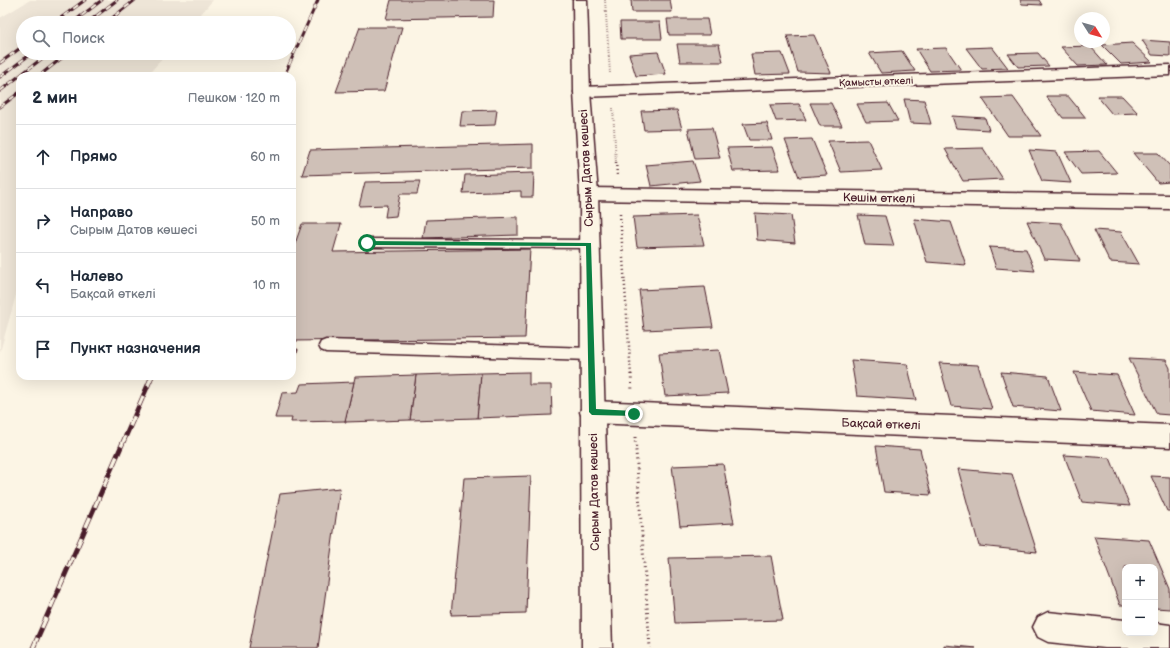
<!DOCTYPE html>
<html lang="ru">
<meta charset="utf-8">
<style>
:root{--surface:#fff;--page:#f2f2f3;--text:#1f2937;--muted:#747a83;--line:#e0e1e3}
body{margin:0;font-family:"Balsamiq Sans",sans-serif;background:var(--page);color:var(--text)}
.controls{position:absolute;right:12px;bottom:12px;display:grid;overflow:hidden;border-radius:8px;box-shadow:0 4px 16px #0002}
.controls button{width:36px;height:36px;display:grid;place-items:center;padding:0;border:0;border-bottom:1px solid var(--line);background:var(--surface);color:var(--text);font:20px sans-serif}
.compass{position:absolute;left:1074px;top:12px;width:36px;height:36px;border-radius:50%;background:var(--surface);box-shadow:0 4px 16px #0002;rotate:127deg}
.stop{position:absolute;width:12px;height:12px;margin:-9px;border:3px solid #0b8043;border-radius:50%;background:#fff}
.stop.end{background:#0b8043;border-color:#fff;box-shadow:0 1px 4px #0008}
.list{margin:0;padding:0;list-style:none}
h2{display:flex;justify-content:space-between;align-items:center;height:52px;margin:0;padding:0 16px;font-size:17px}
h2 small{font-size:13px;font-weight:400;color:var(--muted)}
.list li{display:grid;grid-template-columns:26px 1fr auto;gap:12px;align-items:center;box-sizing:border-box;height:64px;padding:0 16px;border-top:1px solid var(--line)}
.list b{display:block;font-size:15px;white-space:nowrap}
.list p{margin:0;font-size:13px;white-space:nowrap;color:var(--muted)}
.list em{font-size:13px;font-style:normal;color:var(--muted)}
.icon{flex:none;width:22px;height:22px;fill:none;stroke:currentColor;stroke-width:2;stroke-linecap:round;stroke-linejoin:round}
.map{position:relative;flex:none;width:1170px;height:648px;overflow:hidden}
.search{position:absolute;background:var(--surface);box-shadow:0 4px 16px #0002;left:16px;top:16px;width:280px;height:44px;display:flex;align-items:center;gap:10px;box-sizing:border-box;padding:0 14px;border-radius:22px;color:var(--muted);font-size:15px}
.panel{position:absolute;background:var(--surface);box-shadow:0 4px 16px #0002;left:16px;top:72px;width:280px;height:308px;border-radius:12px}
.map>svg:first-child{display:block}
.built{fill:#eee5d7}
.building{fill:#cfc0b7;stroke:#4a1f2b}
.lines{fill:none;stroke-linecap:round;stroke-linejoin:round}
.service-casing{stroke:#4a1f2b;stroke-width:3}
.minor-casing{stroke:#4a1f2b;stroke-width:3}
.secondary-casing{stroke:#4a1f2b;stroke-width:3}
.path-far2{stroke:#4a1f2b;stroke-width:2;stroke-dasharray:0.5 2;stroke-linecap:butt}
.path-far1{stroke:#4a1f2b;stroke-width:2.5;stroke-dasharray:1 3;stroke-linecap:butt}
.path{stroke:#4a1f2b;stroke-width:3;stroke-dasharray:1 3.5;stroke-linecap:butt}
.service{fill:#fcf5e5;fill-rule:evenodd}
.minor{fill:#fcf5e5;fill-rule:evenodd}
.secondary{fill:#fcf5e5;fill-rule:evenodd}
.rail-far1-casing{stroke:#4a1f2b;stroke-width:3}
.rail-casing{stroke:#4a1f2b;stroke-width:5}
.rail-far1{stroke:#fcf5e5;stroke-width:2;stroke-dasharray:6;stroke-linecap:butt}
.rail{stroke:#fcf5e5;stroke-width:3.5;stroke-dasharray:11;stroke-linecap:butt}
.route{fill:#0b8043}
.labels{text-anchor:middle;stroke-width:4;stroke-linejoin:round;paint-order:stroke}
.far-street-label{font-size:10px;fill:#4a1f2b;stroke:#fcf5e5}
.street-label{font-size:12px;fill:#4a1f2b;stroke:#fcf5e5}
</style>
<div class="map">
<svg width="1170" height="648" viewBox="0 0 1170 648">
<rect width="100%" height="100%" fill="#fcf5e5"/>
<filter id="ink" filterUnits="userSpaceOnUse"><feTurbulence type="fractalNoise" baseFrequency=".025" numOctaves="2"/><feDisplacementMap in="SourceGraphic" scale="8" xChannelSelector="R" yChannelSelector="G"/><feConvolveMatrix kernelMatrix="1 2 1 2 8 2 1 2 1" color-interpolation-filters="sRGB"/></filter>
<g filter="url(#ink)">
<polygon class="built" points="30,0 213,0 193,23 23,23 23,53 167,53 147,76 20,76 20,281 0,352 0,18"/>
<g class="building">
<polygon points="391,0 494,0 493,17 386,19"/>
<polygon points="631,0 670,0 672,12 632,12"/>
<polygon points="1020,0 1039,0 1042,5 1022,4"/>
<polygon points="667,19 707,19 710,35 669,35"/>
<polygon points="620,22 660,22 662,39 621,39"/>
<polygon points="360,27 402,27 384,91 336,92"/>
<polygon points="814,35 831,73 798,72 787,36"/>
<polygon points="1142,40 1170,42 1170,56 1152,55"/>
<polygon points="1132,43 1152,62 1121,64 1102,45"/>
<polygon points="677,44 719,44 723,62 680,62"/>
<polygon points="1090,46 1107,65 1078,66 1061,47"/>
<polygon points="992,47 1008,68 982,69 966,48"/>
<polygon points="946,48 961,70 930,71 916,49"/>
<polygon points="902,51 915,71 881,73 869,53"/>
<polygon points="658,52 666,74 636,76 629,54"/>
<polygon points="782,53 790,74 755,75 751,54"/>
<polygon points="1038,53 1049,66 1018,67 1008,54"/>
<polygon points="1046,96 1068,96 1086,118 1063,118"/>
<polygon points="1097,96 1122,96 1138,113 1112,114"/>
<polygon points="1013,97 1041,136 1008,136 982,98"/>
<polygon points="904,99 924,100 931,124 910,123"/>
<polygon points="810,103 831,103 842,126 820,126"/>
<polygon points="888,103 898,121 866,122 857,104"/>
<polygon points="799,104 806,120 776,121 770,105"/>
<polygon points="497,110 495,125 460,126 462,111"/>
<polygon points="677,110 682,129 644,130 641,111"/>
<polygon points="952,116 985,118 989,130 956,128"/>
<polygon points="767,123 772,140 749,140 743,124"/>
<polygon points="712,128 720,158 695,159 688,129"/>
<polygon points="812,139 827,175 799,177 785,140"/>
<polygon points="868,140 882,170 841,172 828,141"/>
<polygon points="533,144 533,168 302,175 310,150"/>
<polygon points="772,147 780,170 733,171 727,148"/>
<polygon points="983,148 1003,179 963,181 945,149"/>
<polygon points="1029,150 1057,152 1071,183 1042,181"/>
<polygon points="1099,151 1117,173 1081,174 1065,152"/>
<polygon points="1133,153 1158,153 1170,166 1170,182 1158,183"/>
<polygon points="693,161 700,181 651,186 646,165"/>
<polygon points="534,173 533,197 521,197 521,191 463,193 465,175"/>
<polygon points="420,181 417,194 400,194 396,216 385,217 387,205 359,206 365,182"/>
<polygon points="755,213 791,215 795,243 757,240"/>
<polygon points="697,215 704,245 637,247 633,217"/>
<polygon points="858,215 885,216 894,246 865,245"/>
<polygon points="518,217 518,235 423,238 426,220"/>
<polygon points="914,219 951,222 966,265 927,262"/>
<polygon points="1027,221 1061,223 1080,261 1044,259"/>
<polygon points="302,224 341,224 333,252 530,249 525,338 292,341 292,252"/>
<polygon points="1094,230 1121,232 1139,264 1110,262"/>
<polygon points="989,247 1026,249 1035,271 996,268"/>
<polygon points="705,287 713,327 644,330 639,290"/>
<polygon points="298,349 292,370 292,350"/>
<polygon points="719,350 728,393 665,396 659,353"/>
<polygon points="1129,358 1166,360 1170,368 1170,415 1157,414"/>
<polygon points="851,360 907,364 916,400 857,396"/>
<polygon points="939,363 978,365 992,409 951,406"/>
<polygon points="529,372 529,385 551,385 552,415 477,418 481,373"/>
<polygon points="1001,372 1048,376 1061,411 1013,407"/>
<polygon points="1074,372 1117,375 1135,415 1091,411"/>
<polygon points="481,373 477,418 410,420 416,375"/>
<polygon points="416,375 410,420 345,422 355,377"/>
<polygon points="354,382 345,421 291,422 292,418 275,418 282,393 298,392 301,384"/>
<polygon points="876,446 920,449 931,495 884,492"/>
<polygon points="1064,455 1110,458 1130,506 1082,502"/>
<polygon points="723,464 734,523 680,526 672,466"/>
<polygon points="958,469 1012,474 1037,552 979,546"/>
<polygon points="531,476 526,613 451,615 464,478"/>
<polygon points="1151,476 1170,477 1170,511 1167,511"/>
<polygon points="340,488 318,648 249,648 280,494"/>
<polygon points="1094,536 1149,540 1170,589 1170,609 1155,608 1155,567 1125,567 1125,605 1120,605"/>
<polygon points="771,556 783,620 675,623 669,558"/>
<polygon points="944,645 976,648 944,648"/>
</g>
<g class="lines">
<defs>
<g id="service">
<polygon points="367,239 589,240 593,241 595,244 593,247 589,248 367,247 363,246 361,243 363,240"/>
<polygon points="326,340 591,348 596,350 598,354 596,358 591,360 326,352 321,350 319,346 321,342"/>
</g>
<g id="minor">
<polygon points="1170,65 1170,75 582,97 576,95 574,92 576,89 582,87"/>
<polygon points="589,188 1170,195 1170,209 589,200 582,199 580,194 582,189"/>
<polygon points="592,401 1170,425 1170,447 592,423 583,420 580,412 583,404"/>
<polygon points="1048,612 1125,620 1125,633 1155,633 1155,623 1170,625 1170,648 1105,648 1048,642 1038,637 1033,627 1038,617"/>
</g>
<polygon id="secondary" points="573,0 587,0 590,92 598,194 612,648 582,648 580,194 574,92"/>
</defs>
<use href="#service" class="service-casing"/>
<use href="#minor" class="minor-casing"/>
<use href="#secondary" class="secondary-casing"/>
<g class="path-far2">
<polyline points="605,0 610,73"/>
<polyline points="613,108 616,163"/>
</g>
<g class="path-far1">
<polyline points="616,162 617,175"/>
<polyline points="620,214 631,375"/>
</g>
<g class="path">
<polyline points="631,374 632,391"/>
<polyline points="635,437 650,648"/>
</g>
<use href="#service" class="service"/>
<use href="#minor" class="minor"/>
<use href="#secondary" class="secondary"/>
<defs>
<g id="rail-far1">
<polyline points="54,23 85,0"/>
<polyline points="72,23 102,0"/>
<polyline points="87,23 117,0"/>
<polyline points="106,23 135,0"/>
<polyline points="0,63 23,46"/>
<polyline points="39,76 68,53"/>
<polyline points="284,76 318,0"/>
<polyline points="0,77 32,53"/>
<polyline points="0,91 49,53"/>
<polyline points="0,107 20,92"/>
</g>
<polyline id="rail" points="33,648 152,376"/>
</defs>
<use href="#rail-far1" class="rail-far1-casing"/>
<use href="#rail" class="rail-casing"/>
<use href="#rail-far1" class="rail-far1"/>
<use href="#rail" class="rail"/>
</g>
</g>
<polygon class="route" points="365,241 591,243 596,409 634,411 636,411 636,416 592,415 589,412 586,246 367,245 365,245"/>
<g class="labels">
<g class="far-street-label">
<text transform="translate(876 81) rotate(-2)" y="4">Қамысты өткелі</text>
</g>
<g class="street-label">
<text transform="translate(586 168) rotate(-93)" y="4">Сырым Датов көшесі</text>
<text transform="translate(879 198) rotate(1)" y="4">Көшім өткелі</text>
<text transform="translate(881 424) rotate(2)" y="4">Бақсай өткелі</text>
<text transform="translate(594 492) rotate(-91)" y="4">Сырым Датов көшесі</text>
</g>
</g>
</svg>
<div class="controls">
<button>+</button>
<button>−</button>
</div>
<svg class="compass" viewBox="-18 -18 36 36"><path d="M0-13l5 13h-10z" fill="#e53935"/><path d="M0 13l5-13h-10z" fill="#747a83"/></svg>
<div class="stop" style="left:367px;top:243px"></div>
<div class="stop end" style="left:634px;top:414px"></div>
<div class="search"><svg class="icon" aria-label="search" viewBox="0 0 24 24"><circle cx="10" cy="10" r="6"/><path d="M15 15l6 6"/></svg>Поиск</div>
<section class="panel">
<h2>2 мин<small>Пешком · 120 m</small></h2>
<ul class="list">
<li><svg class="icon" aria-label="ahead" viewBox="0 0 24 24"><path d="M12 20V5M6 11l6-6 6 6"/></svg><div><b>Прямо</b></div><em>60 m</em></li>
<li><svg class="icon" aria-label="right" viewBox="0 0 24 24"><path d="M7 20v-9h11M14 6l5 5-5 5"/></svg><div><b>Направо</b><p>Сырым Датов көшесі</p></div><em>50 m</em></li>
<li><svg class="icon" aria-label="left" viewBox="0 0 24 24"><path d="M17 20v-9H6M10 6l-5 5 5 5"/></svg><div><b>Налево</b><p>Бақсай өткелі</p></div><em>10 m</em></li>
<li><svg class="icon" aria-label="arrive" viewBox="0 0 24 24"><path d="M6 21V4h12l-3 4 3 4H6"/></svg><div><b>Пункт назначения</b></div></li>
</ul>
</section>
</div>
